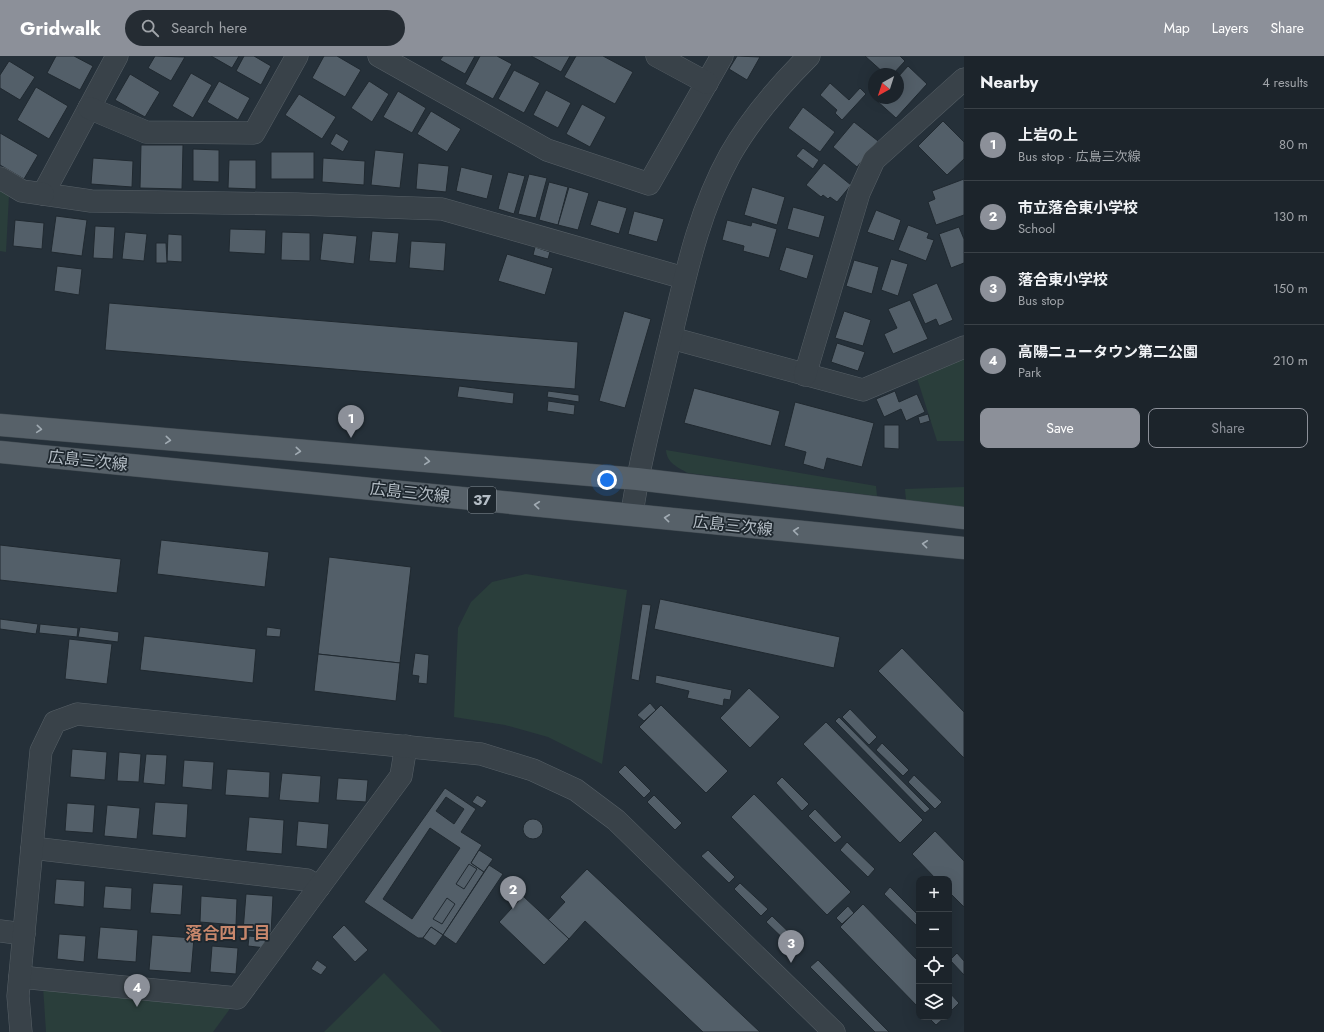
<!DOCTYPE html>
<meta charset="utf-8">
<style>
:root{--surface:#1c242b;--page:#252c33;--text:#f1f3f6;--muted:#a0a4a9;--line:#3a4147;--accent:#8c9099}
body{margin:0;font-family:Jost,"Noto Sans JP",sans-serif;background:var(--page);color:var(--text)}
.controls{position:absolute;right:12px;bottom:12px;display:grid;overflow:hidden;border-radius:8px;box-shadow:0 4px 16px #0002}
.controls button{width:36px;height:36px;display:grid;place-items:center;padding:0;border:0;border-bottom:1px solid var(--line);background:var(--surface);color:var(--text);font:20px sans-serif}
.compass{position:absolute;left:868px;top:12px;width:36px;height:36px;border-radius:50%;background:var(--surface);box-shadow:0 4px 16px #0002;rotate:219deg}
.you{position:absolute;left:607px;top:424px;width:14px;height:14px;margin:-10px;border:3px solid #fff;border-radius:50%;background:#1a73e8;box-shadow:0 0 0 6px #1a73e833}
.badge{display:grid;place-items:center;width:26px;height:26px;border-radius:50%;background:var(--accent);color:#fff;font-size:13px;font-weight:700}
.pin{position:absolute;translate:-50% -33px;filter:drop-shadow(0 1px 2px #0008)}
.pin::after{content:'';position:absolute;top:21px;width:14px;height:12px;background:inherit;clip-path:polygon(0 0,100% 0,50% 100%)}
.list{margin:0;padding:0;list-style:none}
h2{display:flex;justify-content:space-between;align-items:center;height:52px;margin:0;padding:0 16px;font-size:17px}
h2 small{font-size:13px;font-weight:400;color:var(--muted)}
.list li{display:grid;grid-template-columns:26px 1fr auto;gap:12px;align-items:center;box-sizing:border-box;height:72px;padding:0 16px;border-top:1px solid var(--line)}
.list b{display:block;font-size:15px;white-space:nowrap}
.list p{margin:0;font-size:13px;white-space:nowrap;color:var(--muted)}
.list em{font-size:13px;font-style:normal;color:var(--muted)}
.actions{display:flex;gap:8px;padding:12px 16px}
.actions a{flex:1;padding:9px 0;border:1px solid var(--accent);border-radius:8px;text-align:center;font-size:14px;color:var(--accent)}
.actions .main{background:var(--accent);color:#fff}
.icon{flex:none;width:22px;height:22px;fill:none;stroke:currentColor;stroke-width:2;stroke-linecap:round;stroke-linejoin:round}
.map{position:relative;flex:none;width:964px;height:976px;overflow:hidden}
header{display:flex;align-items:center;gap:24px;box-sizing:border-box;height:56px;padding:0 20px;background:var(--accent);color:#fff}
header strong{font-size:19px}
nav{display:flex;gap:22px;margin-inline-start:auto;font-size:14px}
.search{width:280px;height:36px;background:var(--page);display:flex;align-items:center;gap:10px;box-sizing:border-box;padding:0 14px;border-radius:22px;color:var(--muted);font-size:15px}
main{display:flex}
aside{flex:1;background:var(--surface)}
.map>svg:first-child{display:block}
.green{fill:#2a3e3b}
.building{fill:#535f69;stroke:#202930;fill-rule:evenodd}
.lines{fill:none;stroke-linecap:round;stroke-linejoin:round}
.minor-casing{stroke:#576067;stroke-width:23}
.major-casing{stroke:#424b52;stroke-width:23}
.minor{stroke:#394249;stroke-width:22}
.major{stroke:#576169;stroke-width:22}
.oneway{stroke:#a1abb3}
.labels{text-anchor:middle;stroke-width:3.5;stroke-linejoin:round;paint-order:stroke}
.shield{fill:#1e272e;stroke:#879098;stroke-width:1}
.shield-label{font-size:15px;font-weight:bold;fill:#b4bdc5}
.street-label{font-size:16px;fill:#b4bdc5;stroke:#1e272e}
.neighbourhood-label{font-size:17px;font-weight:bold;fill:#c8876c;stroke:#1e272e}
</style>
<header>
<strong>Gridwalk</strong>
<div class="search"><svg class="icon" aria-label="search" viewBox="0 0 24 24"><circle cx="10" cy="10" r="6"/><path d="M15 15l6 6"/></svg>Search here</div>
<nav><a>Map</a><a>Layers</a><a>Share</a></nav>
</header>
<main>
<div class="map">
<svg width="964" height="976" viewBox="0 0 964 976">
<rect width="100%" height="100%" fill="#253039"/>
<g class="green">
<polygon points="0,134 9,139 6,196 0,195"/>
<polygon points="964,301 964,385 937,385 917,322"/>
<path d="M 666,394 L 876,430 L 877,440 L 688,417 C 677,411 667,407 666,394 Z"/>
<polygon points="964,431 964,451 906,444 905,433"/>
<polygon points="526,518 627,534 602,708 548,681 505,669 454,661 458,572 471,546 492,526"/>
<polygon points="384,917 442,976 324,976"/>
<polygon points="43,930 231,948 229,954 213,976 46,976"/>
</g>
<g class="building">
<polygon points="56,0 74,0 93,10 80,34 47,17"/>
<polygon points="155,0 185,1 171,25 148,12"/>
<polygon points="211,0 239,0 232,12"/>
<polygon points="244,0 254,0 271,10 261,29 236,15"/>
<polygon points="324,0 337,0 361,14 345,41 312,22"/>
<polygon points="443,0 475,0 465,18 440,4"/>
<polygon points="480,0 497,0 512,8 493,43 465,28"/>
<polygon points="531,0 570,0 561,16"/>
<polygon points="576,0 603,0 633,16 615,48 564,21"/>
<polygon points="737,0 760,1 747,24 729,13"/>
<polygon points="865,0 900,0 905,5 893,18 885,18"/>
<polygon points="9,5 35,21 20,44 0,32 0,19"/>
<polygon points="908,10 927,28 896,62 876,44 878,42 898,42 898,21"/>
<polygon points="514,14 540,27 524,57 498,43"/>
<polygon points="191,17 212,29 193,62 172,50"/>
<polygon points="130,18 160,36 145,61 115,44"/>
<polygon points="219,25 250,42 238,64 207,46"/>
<polygon points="369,25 389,38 372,66 351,52"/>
<polygon points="830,27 849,44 860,32 866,38 842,64 835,57 837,54 820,39"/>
<polygon points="36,31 68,50 49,83 17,64"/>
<polygon points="546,34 571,47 558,72 533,59"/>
<polygon points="398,35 426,52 412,77 383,61"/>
<polygon points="299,38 336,61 322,83 285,59"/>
<polygon points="582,48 606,61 590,91 566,78"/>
<polygon points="803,51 835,76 820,96 788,72"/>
<polygon points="431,55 461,73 447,96 417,78"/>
<polygon points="943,65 964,86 964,103 947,119 918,90"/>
<polygon points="854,66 878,85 857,111 833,91"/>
<polygon points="0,77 38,99 24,123 0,109"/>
<polygon points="336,77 349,85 343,96 330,88"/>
<polygon points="141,89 183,89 182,133 140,132"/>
<polygon points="803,92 819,104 813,113 796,100"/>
<polygon points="193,93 219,94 219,126 193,125"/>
<polygon points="375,94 404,97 400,132 371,129"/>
<rect x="271" y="96" width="43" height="27"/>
<polygon points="93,102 133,105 132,131 91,128"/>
<polygon points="323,102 365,105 364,129 322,126"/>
<polygon points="229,104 256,104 256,133 228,132"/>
<polygon points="418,107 449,110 446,136 416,133"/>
<polygon points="824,107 851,129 837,146 830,141 828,143 823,139 821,141 806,129"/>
<polygon points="461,111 493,119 487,143 456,135"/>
<polygon points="508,116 525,120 514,158 498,153"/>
<polygon points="529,118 547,122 536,162 518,158"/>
<polygon points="964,123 964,159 936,169 928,146 935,143 932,135"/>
<polygon points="549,126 568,131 558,169 539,164"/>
<polygon points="569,131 589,137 578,174 558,169"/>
<polygon points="752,131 785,141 777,169 744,159"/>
<polygon points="598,144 627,152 619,178 590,169"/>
<polygon points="793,151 825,160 819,182 787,173"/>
<polygon points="876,154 901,164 894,185 867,176"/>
<polygon points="634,155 664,163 657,186 628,178"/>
<polygon points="56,160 87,164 82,200 51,196"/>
<polygon points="15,164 44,167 42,193 13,190"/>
<polygon points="727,164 751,170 752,166 777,173 769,202 743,195 744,190 722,184"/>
<polygon points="908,169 929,177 927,182 934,184 926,205 898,194"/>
<polygon points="95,170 115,171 113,203 93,202"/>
<polygon points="959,171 964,183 964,207 951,212 939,178"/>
<polygon points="230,173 266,174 265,198 229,196"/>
<polygon points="372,175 399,177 396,207 369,205"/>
<polygon points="125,176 147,178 144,205 122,203"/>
<polygon points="282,176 310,177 310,205 281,204"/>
<polygon points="323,177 357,180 354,208 320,204"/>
<polygon points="168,178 182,179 182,206 167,205"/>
<polygon points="411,185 446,187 444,215 409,212"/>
<polygon points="156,187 166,187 167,207 156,207"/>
<polygon points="535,191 550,196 548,203 533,199"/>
<polygon points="786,191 814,199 807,223 779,214"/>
<polygon points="507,198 553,212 545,239 498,225"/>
<polygon points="891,203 908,208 898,240 881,234"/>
<polygon points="854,204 879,211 872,238 846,230"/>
<polygon points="57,210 82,213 79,239 54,235"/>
<polygon points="937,227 953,264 939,270 936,263 925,268 912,238"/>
<polygon points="910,244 928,283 893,298 884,278 897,272 888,253"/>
<polygon points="109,247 578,286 575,333 105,294"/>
<polygon points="624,255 651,263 625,352 599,345"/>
<polygon points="844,255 871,264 863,290 835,282"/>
<polygon points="837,287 865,296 858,315 831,306"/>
<polygon points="459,330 514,337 513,348 457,341"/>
<polygon points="694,332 780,355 771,390 684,367"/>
<polygon points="548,335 579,339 579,346 547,341"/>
<polygon points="895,335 899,346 917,338 925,356 906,365 901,353 884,361 876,343"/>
<polygon points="548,345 575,349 574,359 547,355"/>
<polygon points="795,346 874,367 862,411 827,402 824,414 803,408 806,396 784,390"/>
<polygon points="928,358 930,365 920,368 918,361"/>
<polygon points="884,369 899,369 899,393 884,392"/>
<polygon points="161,484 269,496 265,531 157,518"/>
<polygon points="0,489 121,503 117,537 0,524"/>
<polygon points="329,501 411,511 400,607 318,598"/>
<polygon points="660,543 840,581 834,612 654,573"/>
<polygon points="642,548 651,549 639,625 631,623"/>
<polygon points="0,563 38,568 36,578 0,573"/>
<polygon points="40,568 78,572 77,581 39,577"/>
<polygon points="80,571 119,576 118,586 78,581"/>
<polygon points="267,571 281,573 280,581 266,580"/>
<polygon points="144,580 256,593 253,627 140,614"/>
<polygon points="69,583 112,588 107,628 65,623"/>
<polygon points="902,592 964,656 964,702 878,615"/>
<polygon points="415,597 429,599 427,628 418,627 419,620 412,619"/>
<polygon points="318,598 400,607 396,645 314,635"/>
<polygon points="656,619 732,634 730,644 724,643 723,650 687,642 689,635 655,627"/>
<polygon points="749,632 780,661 750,692 720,662"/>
<polygon points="650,647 656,654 644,665 637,659"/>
<polygon points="661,649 728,715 706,737 639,671"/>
<polygon points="850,653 877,681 869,689 842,661"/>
<polygon points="839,661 930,753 925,757 835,665"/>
<polygon points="826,666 923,764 900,787 803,688"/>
<polygon points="882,687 909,714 903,720 876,694"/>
<polygon points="72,693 107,696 105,724 70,721"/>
<polygon points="119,696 141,698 139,726 117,725"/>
<polygon points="146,698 167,699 165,729 143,727"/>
<polygon points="184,704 214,706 212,734 182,731"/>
<polygon points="625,709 651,735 644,742 618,716"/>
<polygon points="227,713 270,716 269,742 225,739"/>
<polygon points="282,717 321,720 319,747 279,744"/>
<polygon points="914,719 942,746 935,753 908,726"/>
<polygon points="782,721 809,748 802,755 776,727"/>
<polygon points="338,722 368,724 366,746 336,744"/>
<path d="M 445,732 L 476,753 L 461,776 L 482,789 L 471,807 L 484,816 L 443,879 L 431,871 L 423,882 L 418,882 L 364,846 ZM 446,741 L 464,753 L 454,768 L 436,755 ZM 430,772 L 460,792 L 412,863 L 383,843 Z"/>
<polygon points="754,738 851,836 827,859 731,761"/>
<polygon points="477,739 487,745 482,752 472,746"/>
<polygon points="654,739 682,767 675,774 647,746"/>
<polygon points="155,746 188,748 186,782 152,779"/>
<polygon points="67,747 95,749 93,777 65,775"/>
<polygon points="107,749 140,752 137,783 104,780"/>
<polygon points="815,753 842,781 835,787 808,760"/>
<polygon points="249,761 284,764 282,798 246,795"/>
<circle cx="533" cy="773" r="10"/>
<polygon points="298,765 329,768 327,793 296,790"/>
<polygon points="935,775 964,805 964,851 949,836 949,823 936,823 912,798"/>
<polygon points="847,786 875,813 868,821 840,794"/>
<polygon points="479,794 493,803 484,816 471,807"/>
<polygon points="708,794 735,821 729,827 701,800"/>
<polygon points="469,808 477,813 464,833 456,828"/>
<polygon points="489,809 503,818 456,888 443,879"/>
<polygon points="587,813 760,976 703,976 585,865 569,883 548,864 565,846 560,841"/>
<polygon points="56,823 85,825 84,851 54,848"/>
<polygon points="153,827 183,829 181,859 150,857"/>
<polygon points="740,827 768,853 761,860 734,833"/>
<polygon points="105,830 132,832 131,854 103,852"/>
<polygon points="890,831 919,860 919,872 884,838"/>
<polygon points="246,838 273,840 271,877 243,875"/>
<polygon points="201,840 237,843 236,869 200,866"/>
<polygon points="523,840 569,883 544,909 499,866"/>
<polygon points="447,842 455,848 442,868 433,863"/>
<polygon points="863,848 919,906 919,952 840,871"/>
<polygon points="848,850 854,857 842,868 836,862"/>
<polygon points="772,860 799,886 793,892 766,866"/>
<polygon points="344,869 368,894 355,906 332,881"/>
<polygon points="100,871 138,874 136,906 97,903"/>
<polygon points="431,871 443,879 435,890 423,882"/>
<polygon points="187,872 203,874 202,881 186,880"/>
<polygon points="59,878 86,880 84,906 57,903"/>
<polygon points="152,879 194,882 191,917 149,914"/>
<polygon points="249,880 267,882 266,892 248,890"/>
<polygon points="212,890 238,892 236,918 210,916"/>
<polygon points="957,897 964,905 964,919 950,904"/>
<polygon points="317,904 327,911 321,919 311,913"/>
<polygon points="818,904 889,976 875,976 810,911"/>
<polygon points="949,936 959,947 949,957"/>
<polygon points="928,961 945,961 936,969"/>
</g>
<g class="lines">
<defs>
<g id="minor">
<polyline points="117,0 43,138 91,145 297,148 442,153 684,222"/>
<polyline points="379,0 547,94 649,128 722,0"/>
<polyline points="657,0 707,27"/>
<polyline points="89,52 146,76 254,77 297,0"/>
<polyline points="0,122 22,135 43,138"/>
<polyline points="671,282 863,334 964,291"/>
<polyline points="805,319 859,137 874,104 964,23"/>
<path d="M 632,458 C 639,405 654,354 666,301 C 683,233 695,162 730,99 C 751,62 779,30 809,0"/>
<polyline points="32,792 307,824 319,831"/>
<polyline points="0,875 24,878"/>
<polyline points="20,921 237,942 401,720 406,690"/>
<polyline points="21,976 18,940 41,695 55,666 77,658 481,698 533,714 576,734 616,764 834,976"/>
</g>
<g id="major">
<polyline points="0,369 637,423 964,462"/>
<polyline points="0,396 964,492"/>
</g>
</defs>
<use href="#minor" class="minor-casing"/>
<use href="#major" class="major-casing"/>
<use href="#minor" class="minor"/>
<use href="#major" class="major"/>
</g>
<defs><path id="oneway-chevron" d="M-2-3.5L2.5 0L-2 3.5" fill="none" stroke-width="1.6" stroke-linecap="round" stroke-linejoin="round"/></defs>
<g class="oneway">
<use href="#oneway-chevron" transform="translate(39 373) rotate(5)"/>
<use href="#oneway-chevron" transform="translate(168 384) rotate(5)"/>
<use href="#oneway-chevron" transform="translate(298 395) rotate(5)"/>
<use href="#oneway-chevron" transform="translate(427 405) rotate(5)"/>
<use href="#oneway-chevron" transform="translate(537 449) rotate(-174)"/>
<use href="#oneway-chevron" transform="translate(667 462) rotate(-174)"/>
<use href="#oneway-chevron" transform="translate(796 475) rotate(-174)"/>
<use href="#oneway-chevron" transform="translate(925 488) rotate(-174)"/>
</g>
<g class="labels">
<rect class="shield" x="468" y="431" width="28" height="26" rx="3"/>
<g class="shield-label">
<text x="482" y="449">37</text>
</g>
<g class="street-label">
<text transform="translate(88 404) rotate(6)" y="6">広島三次線</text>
<text transform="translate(410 436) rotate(6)" y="6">広島三次線</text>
<text transform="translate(733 469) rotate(6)" y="6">広島三次線</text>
</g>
<g class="neighbourhood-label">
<text x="228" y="883">落合四丁目</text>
</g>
</g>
</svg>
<div class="controls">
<button>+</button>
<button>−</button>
<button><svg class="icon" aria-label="locate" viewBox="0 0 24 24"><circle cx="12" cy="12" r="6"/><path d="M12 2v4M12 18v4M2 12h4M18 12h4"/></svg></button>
<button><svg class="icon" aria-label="layers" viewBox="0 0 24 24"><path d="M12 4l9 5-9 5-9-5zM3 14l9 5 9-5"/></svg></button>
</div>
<svg class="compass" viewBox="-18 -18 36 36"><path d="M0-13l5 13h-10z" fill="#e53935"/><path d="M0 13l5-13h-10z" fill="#a0a4a9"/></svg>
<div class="you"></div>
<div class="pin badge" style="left:351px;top:382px">1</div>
<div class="pin badge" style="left:513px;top:853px">2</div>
<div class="pin badge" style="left:791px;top:907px">3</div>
<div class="pin badge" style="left:137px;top:951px">4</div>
</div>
<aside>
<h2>Nearby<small>4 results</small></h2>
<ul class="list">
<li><span class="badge">1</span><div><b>上岩の上</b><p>Bus stop · 広島三次線</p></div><em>80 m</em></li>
<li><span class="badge">2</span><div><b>市立落合東小学校</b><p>School</p></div><em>130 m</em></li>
<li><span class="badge">3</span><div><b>落合東小学校</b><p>Bus stop</p></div><em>150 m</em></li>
<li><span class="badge">4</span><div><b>高陽ニュータウン第二公園</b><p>Park</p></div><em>210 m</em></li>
</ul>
<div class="actions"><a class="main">Save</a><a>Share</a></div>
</aside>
</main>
